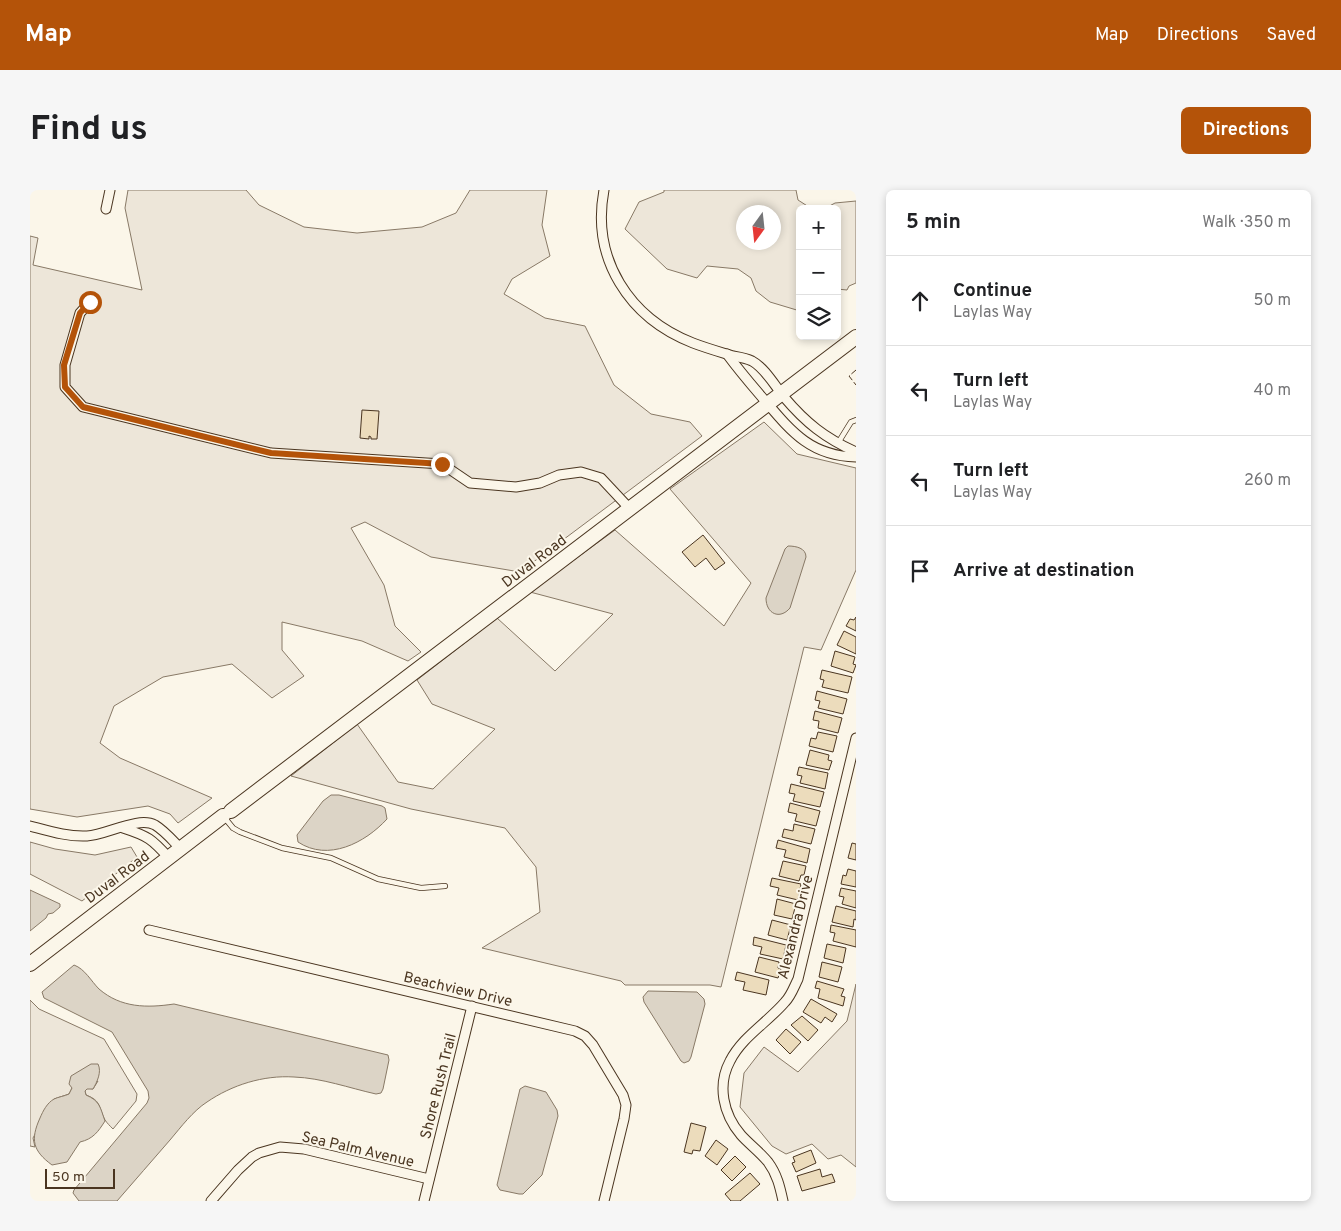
<!DOCTYPE html>
<meta charset="utf-8">
<style>
:root{--surface:#fff;--page:#f6f6f6;--text:#202124;--muted:#757577;--line:#e0e0e0;--accent:#b45309}
body{margin:0;font-family:Overpass,sans-serif;background:var(--page);color:var(--text)}
.controls{position:absolute;right:15px;top:15px;display:grid;overflow:hidden;border-radius:8px;box-shadow:0 2px 8px #0003}
.controls button{width:45px;height:45px;display:grid;place-items:center;padding:0;border:0;border-bottom:1px solid var(--line);background:var(--surface);color:var(--text);font:25px sans-serif}
.compass{position:absolute;left:706px;top:15px;width:45px;height:45px;border-radius:50%;background:var(--surface);box-shadow:0 2px 8px #0003;rotate:195deg}
.scale{position:absolute;left:15px;bottom:12px;width:70px;box-sizing:border-box;padding-left:5px;border:2px solid #4a3520;border-top:0;font-size:14px;line-height:18px;white-space:nowrap;color:#4a3520;-webkit-text-stroke:4px #fbf6e9;paint-order:stroke}
.stop{position:absolute;width:15px;height:15px;margin:-11px;border:4px solid #b45309;border-radius:50%;background:#fff}
.stop.end{background:#b45309;border-color:#fff;box-shadow:0 1px 5px #0008}
.list{margin:0;padding:0;list-style:none}
h2{display:flex;justify-content:space-between;align-items:center;height:65px;margin:0;padding:0 20px;font-size:21px}
h2 small{font-size:16px;font-weight:400;color:var(--muted)}
.list li{display:grid;grid-template-columns:32px 1fr auto;gap:15px;align-items:center;box-sizing:border-box;height:90px;padding:0 20px;border-top:1px solid var(--line)}
.list b{display:block;font-size:19px;white-space:nowrap}
.list p{margin:0;font-size:16px;white-space:nowrap;color:var(--muted)}
.list em{font-size:16px;font-style:normal;color:var(--muted)}
.icon{flex:none;width:28px;height:28px;fill:none;stroke:currentColor;stroke-width:2;stroke-linecap:round;stroke-linejoin:round}
.map{position:relative;flex:none;width:826px;height:1011px;overflow:hidden;border-radius:8px}
header{display:flex;align-items:center;gap:30px;box-sizing:border-box;height:70px;padding:0 25px;background:var(--accent);color:#fff}
header strong{font-size:24px}
nav{display:flex;gap:28px;margin-inline-start:auto;font-size:18px}
.intro{display:flex;align-items:center;justify-content:space-between;box-sizing:border-box;height:120px;padding:0 30px}
h1{margin:0;font-size:35px}
.button{padding:12px 22px;border-radius:8px;background:var(--accent);color:#fff;font-size:18px;font-weight:700}
main{display:flex;gap:30px;padding:0 30px}
aside{flex:1;background:var(--surface);border-radius:8px;box-shadow:0 2px 8px #0003}
.map>svg:first-child{display:block}
.green{fill:#ede6d9;stroke:#887966;fill-rule:evenodd}
.water{fill:#dcd4c6;stroke:#887966}
.building{fill:#ecdcbc;stroke:#4a3520}
.lines{fill:none;stroke-linecap:round;stroke-linejoin:round}
.lane-casing{stroke:#4a3520;stroke-width:6}
.street-casing{stroke:#4a3520;stroke-width:11}
.primary-casing{stroke:#4a3520;stroke-width:16}
.lane{stroke:#fbf6e9;stroke-width:4.5}
.street{stroke:#fbf6e9;stroke-width:9}
.primary{stroke:#fbf6e9;stroke-width:14}
.fence{stroke:#4a3520;stroke-width:1;stroke-dasharray:6 2.5;stroke-linecap:butt}
.route{stroke:#b45309;stroke-width:6}
.labels{text-anchor:middle;stroke-width:4;stroke-linejoin:round;paint-order:stroke}
.street-label{font-size:15px;fill:#4a3520;stroke:#fbf6e9}
</style>
<header>
<strong>Map</strong>
<nav><a>Map</a><a>Directions</a><a>Saved</a></nav>
</header>
<div class="intro"><h1>Find us</h1><a class="button">Directions</a></div>
<main>
<div class="map">
<svg width="826" height="1011" viewBox="0 0 826 1011">
<rect width="100%" height="100%" fill="#fbf6e9"/>
<g class="green">
<polygon points="98,0 216,0 229,15 274,37 327,43 392,37 426,23 440,0 517,0 512,35 520,66 482,89 474,104 515,128 555,136 584,195 621,224 660,232 672,246 490,382 401,367 335,332 321,338 354,395 365,436 391,462 378,471 332,451 252,432 252,460 274,486 242,508 202,474 133,487 84,516 70,553 90,568 182,608 148,633 140,624 118,616 47,627 0,619 0,46 8,48 3,75 112,100 95,18"/>
<path d="M 634,0 L 766,0 L 768,10 L 782,19 L 770,19 L 770,121 L 740,112 L 726,101 L 721,88 L 708,79 L 677,76 L 667,88 L 637,79 L 595,39 L 609,12 L 634,2 ZM 714,22 L 744,22 L 744,52 L 714,52 Z"/>
<polygon points="826,11 826,93 819,96 817,100 807,99 807,19 794,19 805,13"/>
<polygon points="734,232 767,264 826,278 826,380 791,460 774,457 691,797 680,795 595,795 591,791 452,758 510,722 506,677 475,638 381,619 261,586 327,534 368,592 403,599 465,539 402,514 387,490 467,428 525,481 583,424 500,402 585,340 694,436 721,393 640,299"/>
<polygon points="0,652 25,659 65,665 101,657 107,667 52,711 0,684"/>
<polygon points="826,794 826,977 811,965 798,969 782,954 756,964 742,956 710,917 714,883 734,857 768,882 817,831"/>
<path d="M 0,810 L 9,819 L 74,849 L 107,904 L 106,911 L 83,939 C 80,936 77,933 75,930 C 68,917 72,911 56,905 L 55,901 L 57,898 L 63,899 L 68,891 L 42,898 L 39,904 L 24,909 L 3,948 L 5,957 L 0,956 Z"/>
</g>
<g class="water">
<path d="M 758,356 C 766,356 776,358 776,367 L 760,418 C 750,430 736,424 736,408 L 755,359 Z"/>
<path d="M 301,605 L 309,605 L 352,616 L 355,618 L 357,629 C 335,653 298,672 268,652 L 267,645 L 293,611 Z"/>
<polygon points="0,700 30,714 30,717 23,723 18,724 16,728 0,741"/>
<path d="M 44,775 C 55,779 61,791 69,799 C 91,818 117,818 144,814 L 358,865 L 359,870 L 353,899 L 351,903 L 346,904 C 319,898 292,888 264,887 C 233,885 202,895 177,912 C 163,921 151,937 140,950 C 122,970 105,991 87,1011 L 49,1011 L 43,1003 L 44,1000 L 117,913 L 119,908 L 118,901 L 82,842 L 14,808 L 12,802 Z"/>
<polygon points="618,801 667,802 674,809 675,814 661,867 659,871 654,873 651,871 614,812 613,807"/>
<path d="M 61,874 L 68,874 C 72,882 67,892 63,899 L 57,899 L 55,901 L 56,905 C 70,911 70,917 75,931 C 68,942 63,949 50,952 L 37,972 L 22,975 C 3,961 0,950 10,928 C 13,921 17,913 24,909 C 28,907 35,906 39,904 L 42,898 L 39,894 L 41,886 Z"/>
<polygon points="495,896 516,902 527,920 528,926 512,985 493,1004 489,1004 470,1000 467,995 490,899"/>
</g>
<g class="building">
<polygon points="332,220 349,221 347,249 341,249 341,247 339,246 339,249 330,248"/>
<polygon points="673,345 695,373 685,380 676,368 665,377 652,362"/>
<polygon points="826,427 826,441 816,436 820,429 824,430"/>
<polygon points="814,441 826,447 826,464 807,455"/>
<polygon points="805,461 825,467 823,474 826,475 823,483 801,476"/>
<polygon points="792,480 822,487 818,503 792,497 794,490 790,489"/>
<polygon points="787,501 817,509 813,524 788,518 790,511 785,510"/>
<polygon points="785,521 812,528 808,543 788,538 789,531 783,530"/>
<polygon points="788,542 807,546 803,562 779,556 781,548 786,549"/>
<polygon points="780,560 799,565 798,570 802,571 799,580 776,575"/>
<polygon points="769,577 798,583 795,599 770,593 772,586 767,585"/>
<polygon points="761,594 794,602 790,617 763,611 765,604 759,603"/>
<polygon points="760,613 790,621 786,636 765,631 767,624 758,622"/>
<polygon points="764,634 785,639 781,654 752,647 754,639 763,641"/>
<polygon points="748,650 780,659 777,673 754,667 756,660 746,658"/>
<polygon points="822,653 826,654 826,670 818,668"/>
<polygon points="753,671 776,676 774,685 771,685 769,691 749,686"/>
<polygon points="818,679 826,681 826,697 811,694 813,685 816,686"/>
<polygon points="742,688 771,694 768,710 747,705 749,698 740,696"/>
<polygon points="811,698 826,701 826,718 812,714 814,707 809,706"/>
<polygon points="747,709 766,714 762,729 744,725"/>
<polygon points="806,716 826,721 826,730 824,729 823,737 802,732"/>
<polygon points="742,730 761,735 757,750 738,745"/>
<polygon points="801,735 826,740 826,757 803,751 805,743 800,742"/>
<polygon points="724,747 756,755 753,769 730,764 732,757 723,755"/>
<polygon points="797,754 816,758 813,773 794,768"/>
<polygon points="729,767 749,772 748,778 751,779 748,788 725,782"/>
<polygon points="792,772 812,777 808,792 789,787"/>
<polygon points="707,782 739,790 736,805 713,800 715,792 705,790"/>
<polygon points="787,791 814,799 811,806 815,807 813,816 788,808 790,799 785,798"/>
<polygon points="781,809 807,824 802,832 795,827 791,833 773,822"/>
<polygon points="772,826 788,840 778,851 761,835"/>
<polygon points="756,839 771,852 760,864 746,850"/>
<polygon points="661,933 676,937 670,961 663,960 662,964 654,962"/>
<polygon points="686,950 698,959 687,975 675,966"/>
<polygon points="781,960 786,973 766,982 762,973 765,972 763,967"/>
<polygon points="705,966 716,977 702,991 691,980"/>
<polygon points="790,979 792,987 802,984 805,992 772,1001 767,986"/>
<polygon points="720,983 730,994 710,1011 701,1011 695,1004"/>
</g>
<g class="lines">
<defs>
<g id="lane">
<polyline points="808,253 821,232 826,230"/>
<polyline points="194,627 203,638 210,642 252,658 301,668 348,689 391,698 415,696"/>
</g>
<g id="street">
<path d="M 574,0 C 561,69 599,128 663,153 C 676,158 690,162 703,166 C 709,167 716,168 722,171 C 735,178 745,196 754,207 C 776,233 795,248 826,262"/>
<polyline points="76,19 80,0"/>
<polyline points="60,112 50,123 35,175 35,197 53,217 241,263 412,274 440,293 486,297 510,293 529,285 551,282 571,288 600,319"/>
<path d="M 697,164 C 708,179 719,192 731,206 C 760,240 779,266 826,267"/>
<path d="M 0,636 C 19,641 38,647 57,646 C 77,645 108,626 125,635 C 135,641 143,651 151,659"/>
<path d="M 93,638 C 118,646 122,649 139,668"/>
<polyline points="119,740 545,841 555,846 563,855 593,905 596,915 594,929 574,1011"/>
<polyline points="181,1011 208,980 222,967 229,963 250,957 274,959 399,989"/>
<polyline points="394,1011 442,816"/>
<path d="M 753,1011 C 750,997 747,984 738,972 C 730,962 719,954 711,945 C 693,924 687,895 700,871 C 712,847 738,832 755,812 C 761,806 764,797 768,789 L 826,548"/>
</g>
<g id="primary">
<polyline points="201,621 826,147"/>
<polyline points="0,774 193,626"/>
</g>
</defs>
<use href="#lane" class="lane-casing"/>
<use href="#street" class="street-casing"/>
<use href="#primary" class="primary-casing"/>
<use href="#lane" class="lane"/>
<use href="#street" class="street"/>
<use href="#primary" class="primary"/>
<polyline class="fence" points="826,180 819,186 826,195"/>
</g>
<g class="lines">
<polyline class="route" points="60,112 50,123 34,175 35,197 53,217 241,263 412,274"/>
</g>
<g class="labels">
<g class="street-label">
<text transform="translate(504 371) rotate(-37)" y="5">Duval Road</text>
<text transform="translate(87 687) rotate(-37)" y="5">Duval Road</text>
<text transform="translate(765 737) rotate(-76)" y="5">Alexandra Drive</text>
<text transform="translate(428 799) rotate(13)" y="5">Beachview Drive</text>
<text transform="translate(408 896) rotate(-76)" y="5">Shore Rush Trail</text>
<text transform="translate(328 959) rotate(13)" y="5">Sea Palm Avenue</text>
</g>
</g>
</svg>
<div class="controls">
<button>+</button>
<button>−</button>
<button><svg class="icon" aria-label="layers" viewBox="0 0 24 24"><path d="M12 4l9 5-9 5-9-5zM3 14l9 5 9-5"/></svg></button>
</div>
<svg class="compass" viewBox="-18 -18 36 36"><path d="M0-13l5 13h-10z" fill="#e53935"/><path d="M0 13l5-13h-10z" fill="#757577"/></svg>
<div class="scale">50 m</div>
<div class="stop" style="left:60px;top:112px"></div>
<div class="stop end" style="left:412px;top:274px"></div>
</div>
<aside>
<h2>5 min<small>Walk · 350 m</small></h2>
<ul class="list">
<li><svg class="icon" aria-label="ahead" viewBox="0 0 24 24"><path d="M12 20V5M6 11l6-6 6 6"/></svg><div><b>Continue</b><p>Laylas Way</p></div><em>50 m</em></li>
<li><svg class="icon" aria-label="left" viewBox="0 0 24 24"><path d="M17 20v-9H6M10 6l-5 5 5 5"/></svg><div><b>Turn left</b><p>Laylas Way</p></div><em>40 m</em></li>
<li><svg class="icon" aria-label="left" viewBox="0 0 24 24"><path d="M17 20v-9H6M10 6l-5 5 5 5"/></svg><div><b>Turn left</b><p>Laylas Way</p></div><em>260 m</em></li>
<li><svg class="icon" aria-label="arrive" viewBox="0 0 24 24"><path d="M6 21V4h12l-3 4 3 4H6"/></svg><div><b>Arrive at destination</b></div></li>
</ul>
</aside>
</main>
